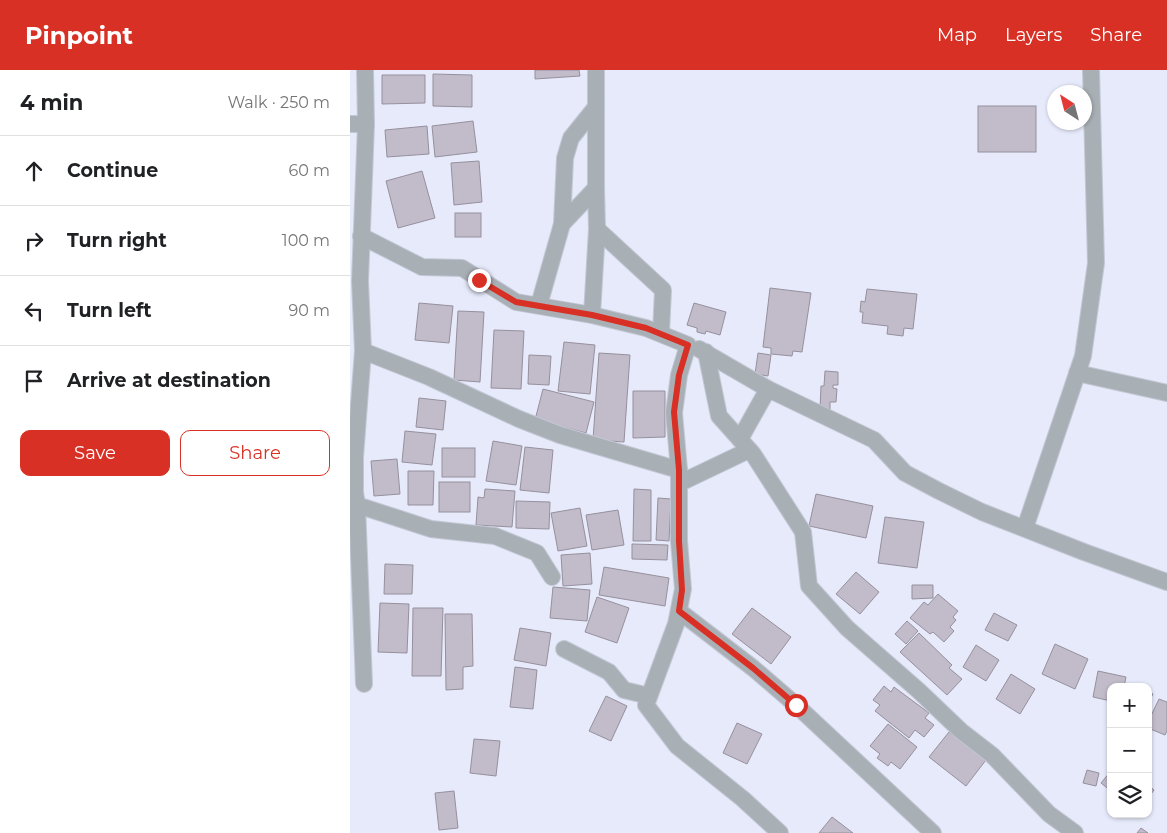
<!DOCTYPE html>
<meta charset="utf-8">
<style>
:root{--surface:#fff;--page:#f2f2f2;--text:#202124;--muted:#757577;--line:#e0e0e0;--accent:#d93025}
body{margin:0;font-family:Montserrat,sans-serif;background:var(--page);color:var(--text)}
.controls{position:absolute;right:15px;bottom:15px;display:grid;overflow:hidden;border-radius:10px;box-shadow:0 1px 4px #0004}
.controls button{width:45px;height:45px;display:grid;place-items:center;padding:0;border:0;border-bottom:1px solid var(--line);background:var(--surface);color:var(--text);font:25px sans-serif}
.compass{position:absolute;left:697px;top:15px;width:45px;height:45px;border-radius:50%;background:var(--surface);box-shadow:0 1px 4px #0004;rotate:324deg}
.stop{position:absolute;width:15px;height:15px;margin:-11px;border:4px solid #d93025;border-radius:50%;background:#fff}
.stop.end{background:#d93025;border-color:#fff;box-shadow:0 1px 5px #0008}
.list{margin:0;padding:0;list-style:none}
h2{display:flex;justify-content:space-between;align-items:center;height:65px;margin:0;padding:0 20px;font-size:21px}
h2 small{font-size:16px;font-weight:400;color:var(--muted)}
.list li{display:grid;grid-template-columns:32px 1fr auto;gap:15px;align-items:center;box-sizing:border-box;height:70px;padding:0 20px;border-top:1px solid var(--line)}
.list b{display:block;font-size:19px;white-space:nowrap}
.list em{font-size:16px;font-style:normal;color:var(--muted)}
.actions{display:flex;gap:10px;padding:15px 20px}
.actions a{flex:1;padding:11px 0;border:1px solid var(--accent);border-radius:10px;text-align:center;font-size:18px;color:var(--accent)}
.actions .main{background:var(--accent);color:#fff}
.icon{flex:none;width:28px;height:28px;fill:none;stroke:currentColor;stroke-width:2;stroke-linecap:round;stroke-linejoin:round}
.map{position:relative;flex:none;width:817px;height:763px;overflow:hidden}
header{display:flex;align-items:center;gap:30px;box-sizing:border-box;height:70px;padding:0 25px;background:var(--accent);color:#fff}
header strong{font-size:24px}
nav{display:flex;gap:28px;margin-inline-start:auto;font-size:18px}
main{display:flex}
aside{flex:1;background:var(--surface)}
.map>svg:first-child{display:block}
.building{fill:#c2bbca;stroke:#96909e}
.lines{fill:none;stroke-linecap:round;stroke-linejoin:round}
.minor-casing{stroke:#c3c7d5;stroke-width:18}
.minor{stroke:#a9b0b5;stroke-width:16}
.route{stroke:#d93025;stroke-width:6}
</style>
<header>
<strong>Pinpoint</strong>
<nav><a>Map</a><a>Layers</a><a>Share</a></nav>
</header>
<main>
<aside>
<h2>4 min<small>Walk · 250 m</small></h2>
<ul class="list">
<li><svg class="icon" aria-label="ahead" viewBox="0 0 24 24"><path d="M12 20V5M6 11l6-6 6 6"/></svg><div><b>Continue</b></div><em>60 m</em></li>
<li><svg class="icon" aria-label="right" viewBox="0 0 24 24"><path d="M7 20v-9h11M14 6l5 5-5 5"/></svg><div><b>Turn right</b></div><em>100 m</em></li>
<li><svg class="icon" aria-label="left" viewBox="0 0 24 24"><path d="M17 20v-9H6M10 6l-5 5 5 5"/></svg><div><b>Turn left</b></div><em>90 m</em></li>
<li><svg class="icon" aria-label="arrive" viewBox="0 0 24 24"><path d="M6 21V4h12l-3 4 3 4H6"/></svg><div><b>Arrive at destination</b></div></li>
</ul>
<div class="actions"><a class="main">Save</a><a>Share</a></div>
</aside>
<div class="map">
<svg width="817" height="763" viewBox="0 0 817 763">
<rect width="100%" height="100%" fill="#e6eafa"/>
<g class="building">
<polygon points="185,0 229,0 230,6 185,9"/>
<polygon points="83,4 122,5 122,37 83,36"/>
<polygon points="32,5 75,5 75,33 32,34"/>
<rect x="628" y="36" width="58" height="46"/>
<polygon points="123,51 127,82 85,87 82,56"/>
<polygon points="77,56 79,84 37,87 35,60"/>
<polygon points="129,91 132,132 104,135 101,93"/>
<polygon points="72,101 85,148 48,158 36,111"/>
<rect x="105" y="143" width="26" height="24"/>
<polygon points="420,218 461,223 452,282 443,281 442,286 421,284 421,278 413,277"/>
<polygon points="517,219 567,224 563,259 554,258 553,266 537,264 538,256 512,253 513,242 510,242 511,231 515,232"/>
<polygon points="69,233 103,236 99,273 65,270"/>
<polygon points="344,233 376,242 370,265 356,261 355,264 347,262 347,258 337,255"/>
<polygon points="108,241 134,242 130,312 104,310"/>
<polygon points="144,260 174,261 171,319 141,318"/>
<polygon points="214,272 245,275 240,324 208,321"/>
<polygon points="249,283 280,285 274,372 243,370"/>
<polygon points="408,283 421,285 418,306 405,304"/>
<polygon points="179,285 201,286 199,315 178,314"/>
<polygon points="475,301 488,302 488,315 483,315 483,318 487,319 486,332 480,332 480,339 470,339 471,316 474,316"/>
<polygon points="193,319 244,332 236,363 185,350"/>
<polygon points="283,321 315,321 315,367 283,368"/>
<polygon points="69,328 96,331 93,360 66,357"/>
<polygon points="55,361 86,364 82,395 52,392"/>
<polygon points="143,371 172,376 166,415 136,411"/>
<polygon points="175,377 203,380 199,423 170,420"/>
<rect x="92" y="378" width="33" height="29"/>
<polygon points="47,389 50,424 24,426 21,391"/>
<polygon points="58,401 84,401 83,435 58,435"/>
<rect x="89" y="412" width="31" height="30"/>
<polygon points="135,419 165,421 162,457 126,455 128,427 134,428"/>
<polygon points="284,419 301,420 301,471 283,471"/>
<polygon points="466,424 523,436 516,468 459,456"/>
<polygon points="308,428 321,429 319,471 306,470"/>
<polygon points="166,431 200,432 199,459 166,458"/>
<polygon points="230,438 237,476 208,481 201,443"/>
<polygon points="268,440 274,475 242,480 236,445"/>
<polygon points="535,447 574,452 567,498 528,493"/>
<polygon points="282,474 318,475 317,490 282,489"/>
<polygon points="240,483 242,514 213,516 211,485"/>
<polygon points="35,494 63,495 62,524 34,524"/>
<polygon points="254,497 319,508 315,536 249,525"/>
<polygon points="506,502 529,522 510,544 486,524"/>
<polygon points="562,515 583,515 583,528 562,529"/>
<polygon points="203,517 240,520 237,551 200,548"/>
<polygon points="588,524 608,541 603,547 606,550 600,557 604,561 594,572 583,562 580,564 560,548 574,532 578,535"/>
<polygon points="247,527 279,538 267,573 235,562"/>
<polygon points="30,533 59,534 57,583 28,582"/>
<polygon points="63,538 93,538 91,606 62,606"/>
<polygon points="402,538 441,567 421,594 382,564"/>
<polygon points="644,543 667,555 658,571 635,560"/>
<polygon points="95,544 122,544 123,596 113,597 113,619 96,620"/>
<polygon points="557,551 568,561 556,574 545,564"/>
<polygon points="170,558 201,563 196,596 164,590"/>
<polygon points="569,563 602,595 599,598 612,609 597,625 550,582"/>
<polygon points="705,574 738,589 725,619 692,604"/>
<polygon points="626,575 649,590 636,611 613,597"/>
<polygon points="165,597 187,600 183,639 160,637"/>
<polygon points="748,601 776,607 774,617 761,617 761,631 743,627"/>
<polygon points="661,604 685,619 670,644 646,629"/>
<polygon points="534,616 541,622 544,617 579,643 575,648 584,655 574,667 565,660 559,668 525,641 530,635 523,630"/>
<polygon points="798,622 803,624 798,633"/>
<polygon points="256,626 277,636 261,671 239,661"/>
<polygon points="809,629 817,632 817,661 815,665 798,658 798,652"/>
<polygon points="387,653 412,664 397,694 373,683"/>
<polygon points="538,654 567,677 550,699 541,692 538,696 527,688 530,684 520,676"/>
<polygon points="599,662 636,690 616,716 579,687"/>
<polygon points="124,669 150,671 146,706 120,703"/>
<polygon points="737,700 749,703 746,716 733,713"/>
<polygon points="761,701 761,721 751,713"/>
<polygon points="798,715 804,720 798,728"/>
<polygon points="104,721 108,758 89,760 85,723"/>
<polygon points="482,747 503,763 469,763"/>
<polygon points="791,758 798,763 787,763"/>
</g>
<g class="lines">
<defs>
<g id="minor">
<polyline points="15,0 16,54"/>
<polyline points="246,37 246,0"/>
<polyline points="0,54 16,54 10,211 13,281 5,387 5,422 7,435 14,614"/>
<polyline points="212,154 215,88 221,68 246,37 246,118"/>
<polyline points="11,166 72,197 112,198 166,232 242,245 296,258 338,275 329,305 324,343 329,400 329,471 333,519 326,554 296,635 327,676 393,729 430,763"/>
<polyline points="189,235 212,154 246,118 247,159"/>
<polyline points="242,245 247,159 313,220 311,263"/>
<polyline points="349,279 418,319 524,370 555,403 589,421 632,442 734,482 817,512"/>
<polyline points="13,281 79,307 169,349 210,365 329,400"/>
<polyline points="356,282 369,346 403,384 453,462 459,516 497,558 569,621 611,661 642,685 699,744 725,763"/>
<polyline points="727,303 817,323"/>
<polyline points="390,369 418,319"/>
<polyline points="330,413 399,380"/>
<polyline points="7,435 81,459 145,466 187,483 202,507"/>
<polyline points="675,458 733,286 746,193 741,0"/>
<polyline points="329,541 403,598 446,635 583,763"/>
<polyline points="214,579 259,602 274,620 299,626"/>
</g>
</defs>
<use href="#minor" class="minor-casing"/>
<use href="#minor" class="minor"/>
</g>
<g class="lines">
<polyline class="route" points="129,210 166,232 242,245 296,258 338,275 329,305 324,342 329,400 329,471 332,520 329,541 403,598 446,635"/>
</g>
</svg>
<div class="controls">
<button>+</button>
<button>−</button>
<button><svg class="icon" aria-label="layers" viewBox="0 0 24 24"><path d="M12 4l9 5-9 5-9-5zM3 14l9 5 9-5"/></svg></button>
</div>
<svg class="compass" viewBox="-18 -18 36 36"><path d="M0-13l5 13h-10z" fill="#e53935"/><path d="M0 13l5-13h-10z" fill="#757577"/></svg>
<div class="stop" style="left:446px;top:635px"></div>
<div class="stop end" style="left:129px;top:210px"></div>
</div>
</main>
